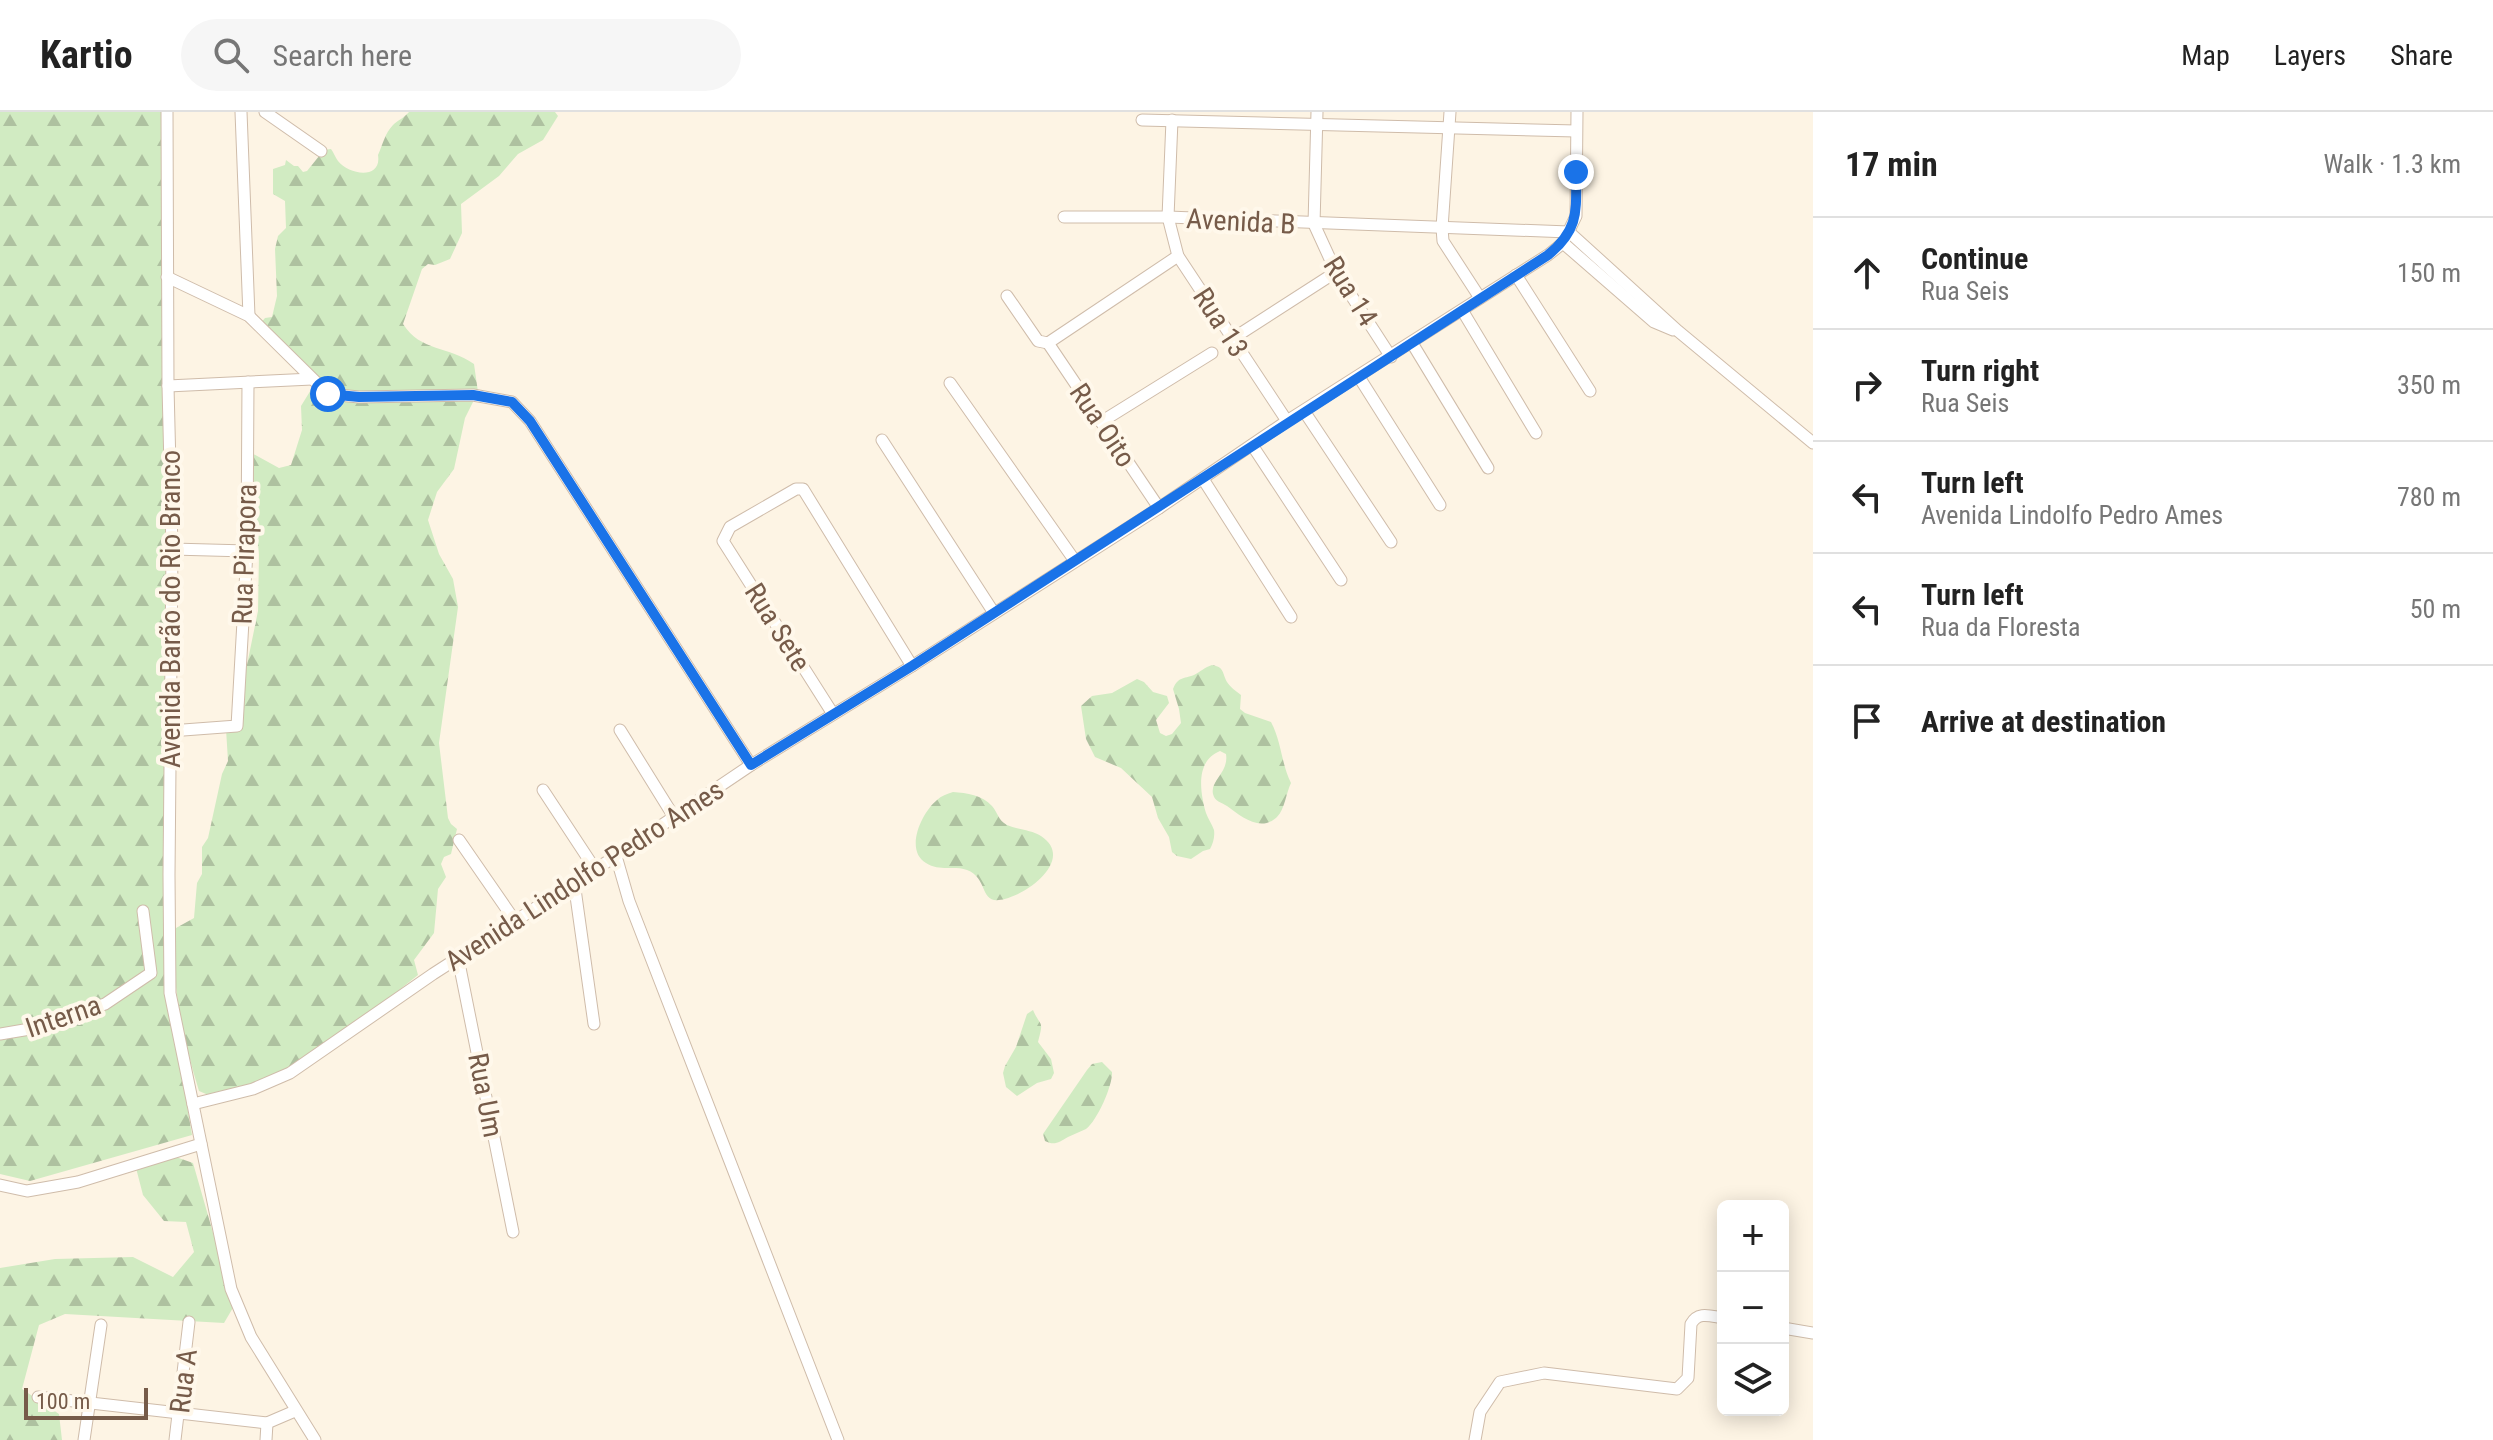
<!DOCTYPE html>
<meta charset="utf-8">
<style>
:root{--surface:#fff;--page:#f6f6f6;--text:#222;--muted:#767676;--line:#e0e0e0}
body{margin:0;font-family:"Roboto Condensed",sans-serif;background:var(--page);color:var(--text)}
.controls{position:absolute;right:24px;bottom:24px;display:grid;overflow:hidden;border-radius:12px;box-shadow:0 4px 20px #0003}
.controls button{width:72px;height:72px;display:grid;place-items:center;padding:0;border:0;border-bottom:2px solid var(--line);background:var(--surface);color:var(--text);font:40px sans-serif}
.scale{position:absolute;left:24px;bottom:20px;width:124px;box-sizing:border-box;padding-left:8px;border:4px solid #765b49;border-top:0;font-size:22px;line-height:28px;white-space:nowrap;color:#765b49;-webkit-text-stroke:6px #fff8eb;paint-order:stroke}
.stop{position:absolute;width:24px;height:24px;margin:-18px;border:6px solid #1a73e8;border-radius:50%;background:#fff}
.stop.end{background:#1a73e8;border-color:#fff;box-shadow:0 2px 8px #0008}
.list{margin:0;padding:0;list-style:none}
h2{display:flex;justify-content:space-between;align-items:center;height:104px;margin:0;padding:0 32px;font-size:34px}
h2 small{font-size:26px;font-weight:400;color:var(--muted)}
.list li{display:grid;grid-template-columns:52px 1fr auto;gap:24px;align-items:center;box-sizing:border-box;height:112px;padding:0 32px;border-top:2px solid var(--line)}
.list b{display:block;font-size:30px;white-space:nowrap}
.list p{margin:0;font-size:26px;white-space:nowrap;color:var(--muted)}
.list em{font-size:26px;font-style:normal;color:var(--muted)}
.icon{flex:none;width:44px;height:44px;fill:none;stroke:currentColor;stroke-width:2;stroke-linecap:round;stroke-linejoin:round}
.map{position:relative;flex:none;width:1813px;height:1328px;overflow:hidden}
header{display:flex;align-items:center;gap:48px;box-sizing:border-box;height:112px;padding:0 40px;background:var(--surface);border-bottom:2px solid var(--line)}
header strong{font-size:38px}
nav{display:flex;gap:44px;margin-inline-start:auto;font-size:28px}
.search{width:560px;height:72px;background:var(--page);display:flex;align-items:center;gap:20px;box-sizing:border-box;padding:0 28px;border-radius:44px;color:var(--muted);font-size:30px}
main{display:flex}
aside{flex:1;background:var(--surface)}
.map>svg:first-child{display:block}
.forest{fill:url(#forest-firs)}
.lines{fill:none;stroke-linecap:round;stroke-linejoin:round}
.minor-casing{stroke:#cfbcaa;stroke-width:13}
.minor{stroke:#fff;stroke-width:11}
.route{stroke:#1a73e8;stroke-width:10}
.labels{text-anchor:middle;stroke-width:8;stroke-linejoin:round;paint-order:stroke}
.street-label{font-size:28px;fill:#765b49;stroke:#fff8eb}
</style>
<header>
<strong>Kartio</strong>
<div class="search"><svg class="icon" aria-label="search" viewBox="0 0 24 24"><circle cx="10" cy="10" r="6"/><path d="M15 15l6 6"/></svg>Search here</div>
<nav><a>Map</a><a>Layers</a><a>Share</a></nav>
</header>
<main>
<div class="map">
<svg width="1813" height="1328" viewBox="0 0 1813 1328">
<defs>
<pattern id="forest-firs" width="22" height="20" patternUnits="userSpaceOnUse" patternTransform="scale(2)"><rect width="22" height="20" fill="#d1ebc2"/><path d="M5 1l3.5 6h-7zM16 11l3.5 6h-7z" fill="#aec1a0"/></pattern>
</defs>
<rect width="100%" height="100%" fill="#fdf4e4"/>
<g class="forest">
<polygon points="0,0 165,0 168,880 192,1023 30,1069 0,1062"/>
<path d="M 409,0 L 555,0 L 558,4 L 543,28 L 518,42 L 499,64 L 461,92 L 462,121 L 450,147 L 435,153 L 428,152 L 422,157 L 403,212 C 421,240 447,233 474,252 L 478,280 L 465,306 L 454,357 L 437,380 L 428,408 L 439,442 L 453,467 L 458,495 L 439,631 L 448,706 L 451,712 L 457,717 L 451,742 L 444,745 L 441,752 L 446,765 L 438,777 L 434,821 L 414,848 L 418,863 L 384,890 L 274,965 L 213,985 L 199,979 C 183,926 170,872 176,816 L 194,806 L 197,771 L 202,762 L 202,735 L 208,726 L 222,662 L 228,649 L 226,617 L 241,616 L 241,582 L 258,499 L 259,442 L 248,339 L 279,356 L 291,353 L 302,318 L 301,294 L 317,268 L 260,212 L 265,206 L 272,205 L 277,184 L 275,137 L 278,124 L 286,116 L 285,89 L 273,82 L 273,57 L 285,53 L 286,48 L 294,54 L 298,54 L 303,60 L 307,59 L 324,38 L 331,37 C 334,41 335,45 338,49 C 349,63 382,68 378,43 C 383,32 385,21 393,13 C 398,8 404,6 409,0 Z"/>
<path d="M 1212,553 C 1224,555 1222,560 1227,570 C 1230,575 1236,579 1241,583 L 1240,597 L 1245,601 L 1271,610 C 1282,631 1281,651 1291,671 C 1286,681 1285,697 1277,705 C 1260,721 1241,704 1227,694 C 1221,690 1215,690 1213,682 C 1210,668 1229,661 1226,642 L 1220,639 C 1195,649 1200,680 1206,701 C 1208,707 1212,712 1214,718 C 1215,725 1213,731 1210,737 L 1203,739 L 1191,747 L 1177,744 L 1172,740 L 1169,725 L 1158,706 L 1152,685 L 1121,656 L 1095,645 L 1086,627 L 1081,594 L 1092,584 L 1112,581 L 1137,567 L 1144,570 L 1153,580 L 1167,584 L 1169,591 L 1156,608 L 1160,621 L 1166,624 L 1172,622 L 1181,611 L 1179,597 L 1173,577 C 1178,565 1183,567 1194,563 C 1200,560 1205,555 1212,553 Z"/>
<path d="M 953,680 C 967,681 982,683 992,694 C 998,701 998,708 1007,713 C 1018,718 1032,718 1041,724 C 1071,744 1038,773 1018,782 C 974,802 993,768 967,758 C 954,753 940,760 926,751 C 904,738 922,700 937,688 C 941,684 947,682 953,680 Z"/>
<path d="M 1033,898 C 1041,916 1044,907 1038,930 L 1051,947 L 1054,961 L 1051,967 L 1037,971 L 1017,984 L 1006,975 L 1003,961 L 1005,954 L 1016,935 L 1027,902 Z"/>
<path d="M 1102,950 L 1112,960 C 1113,973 1097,1009 1086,1017 C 1080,1020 1074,1022 1068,1025 C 1059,1030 1055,1034 1045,1029 L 1043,1022 L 1087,958 L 1092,952 Z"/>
<polygon points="173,1044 193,1051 234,1194 224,1211 65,1202 39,1213 22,1277 59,1302 62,1328 0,1328 0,1156 55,1147 133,1145 173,1165 194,1140 186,1110 164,1109 143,1083 136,1056"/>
</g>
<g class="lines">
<defs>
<g id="minor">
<polyline points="167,0 168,274 172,437 169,763 170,881 231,1177 251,1225 315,1328"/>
<polyline points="241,0 249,204"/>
<polyline points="265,0 321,39"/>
<polyline points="1317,0 1314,112 1336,160 1391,245"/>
<polyline points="1450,0 1442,116 1443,129 1480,186"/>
<polyline points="1142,8 1576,19"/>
<polyline points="1172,8 1168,105 1178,144 1287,309"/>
<polyline points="1064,105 1168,105 1569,120"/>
<polyline points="1569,120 1678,219 1813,331"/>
<polyline points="1563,131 1654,210 1673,218"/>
<polyline points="1516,163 1590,279"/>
<polyline points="167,165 249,204 328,282 359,285 473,283 512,290 530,309 751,653"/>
<polyline points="1007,184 1038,229 1048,231"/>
<polyline points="1462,198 1536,321"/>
<polyline points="1232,227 1336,160"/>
<polyline points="1048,231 1159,396"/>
<polyline points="1048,231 1178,144"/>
<polyline points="1412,231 1488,356"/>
<polyline points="1359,265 1440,393"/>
<polyline points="950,271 1075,449"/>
<polyline points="168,274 312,267"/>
<polyline points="1304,299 1391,430"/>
<polyline points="1101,310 1212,241"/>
<polyline points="882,328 994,501"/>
<polyline points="1252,333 1341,468"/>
<polyline points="1203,367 1291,505"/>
<polyline points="172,437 247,439"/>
<polyline points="833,602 723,429 730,415 796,377 803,377 912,554"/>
<polyline points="620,618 674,705"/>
<polyline points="170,619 237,614 247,439 248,270"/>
<polyline points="543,678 595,757"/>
<polyline points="459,728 515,809"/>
<polyline points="616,744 629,789 838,1328"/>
<polyline points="574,770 594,912"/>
<polyline points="458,846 513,1120"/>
<polyline points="0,922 30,917 62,903 74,902 105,892 151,861 143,799"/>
<polyline points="193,992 253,977 290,961 433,862 616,744 751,653 912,554 1159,396 1287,309 1548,143 1563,131 1576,104 1577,0"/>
<polyline points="0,1073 27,1079 78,1070 201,1032"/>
<polyline points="1783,1216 1813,1221"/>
<polyline points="38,1285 267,1311 295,1299"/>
<polyline points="84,1328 101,1213"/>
<polyline points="175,1328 189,1210"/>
<polyline points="266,1328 267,1311"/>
<path d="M 1475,1328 L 1480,1300 L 1500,1270 L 1544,1261 L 1677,1277 L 1688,1266 L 1691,1212 C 1698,1199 1710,1204 1723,1206"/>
</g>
</defs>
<use href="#minor" class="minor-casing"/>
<use href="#minor" class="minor"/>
</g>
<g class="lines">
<path class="route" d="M 328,282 L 359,285 L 473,283 L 512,290 L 530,309 L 751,653 L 912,554 L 1548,143 C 1580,117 1576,98 1576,60"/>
</g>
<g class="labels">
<g class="street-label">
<text transform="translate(1241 109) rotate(3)" y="10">Avenida B</text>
<text transform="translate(1351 179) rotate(58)" y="10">Rua 14</text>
<text transform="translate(1221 210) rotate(57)" y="10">Rua 13</text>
<text transform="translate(1103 313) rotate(56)" y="10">Rua Oito</text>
<text transform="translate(244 442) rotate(-88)" y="10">Rua Pirapora</text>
<text transform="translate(170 497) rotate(-90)" y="10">Avenida Barão do Rio Branco</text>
<text transform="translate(778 515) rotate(58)" y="10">Rua Sete</text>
<text transform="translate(584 763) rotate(-33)" y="10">Avenida Lindolfo Pedro Ames</text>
<text transform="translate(63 904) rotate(-19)" y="10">Interna</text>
<text transform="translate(486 983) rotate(79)" y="10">Rua Um</text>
<text transform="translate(183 1269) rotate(-83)" y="10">Rua A</text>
</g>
</g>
</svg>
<div class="controls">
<button>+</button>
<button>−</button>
<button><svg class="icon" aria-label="layers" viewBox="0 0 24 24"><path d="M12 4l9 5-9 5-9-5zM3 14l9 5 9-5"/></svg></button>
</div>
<div class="scale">100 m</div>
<div class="stop" style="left:328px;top:282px"></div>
<div class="stop end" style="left:1576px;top:60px"></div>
</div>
<aside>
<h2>17 min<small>Walk · 1.3 km</small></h2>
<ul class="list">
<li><svg class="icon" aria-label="ahead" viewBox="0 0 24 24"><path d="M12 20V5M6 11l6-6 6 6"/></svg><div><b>Continue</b><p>Rua Seis</p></div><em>150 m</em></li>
<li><svg class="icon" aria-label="right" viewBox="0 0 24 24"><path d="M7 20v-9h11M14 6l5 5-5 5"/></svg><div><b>Turn right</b><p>Rua Seis</p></div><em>350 m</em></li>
<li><svg class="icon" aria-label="left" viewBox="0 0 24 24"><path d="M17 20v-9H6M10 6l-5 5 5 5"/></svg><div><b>Turn left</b><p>Avenida Lindolfo Pedro Ames</p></div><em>780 m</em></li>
<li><svg class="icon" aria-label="left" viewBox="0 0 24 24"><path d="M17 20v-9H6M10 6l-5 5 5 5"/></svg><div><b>Turn left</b><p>Rua da Floresta</p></div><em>50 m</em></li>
<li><svg class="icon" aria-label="arrive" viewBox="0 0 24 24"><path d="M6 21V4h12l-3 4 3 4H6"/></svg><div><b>Arrive at destination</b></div></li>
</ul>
</aside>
</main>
